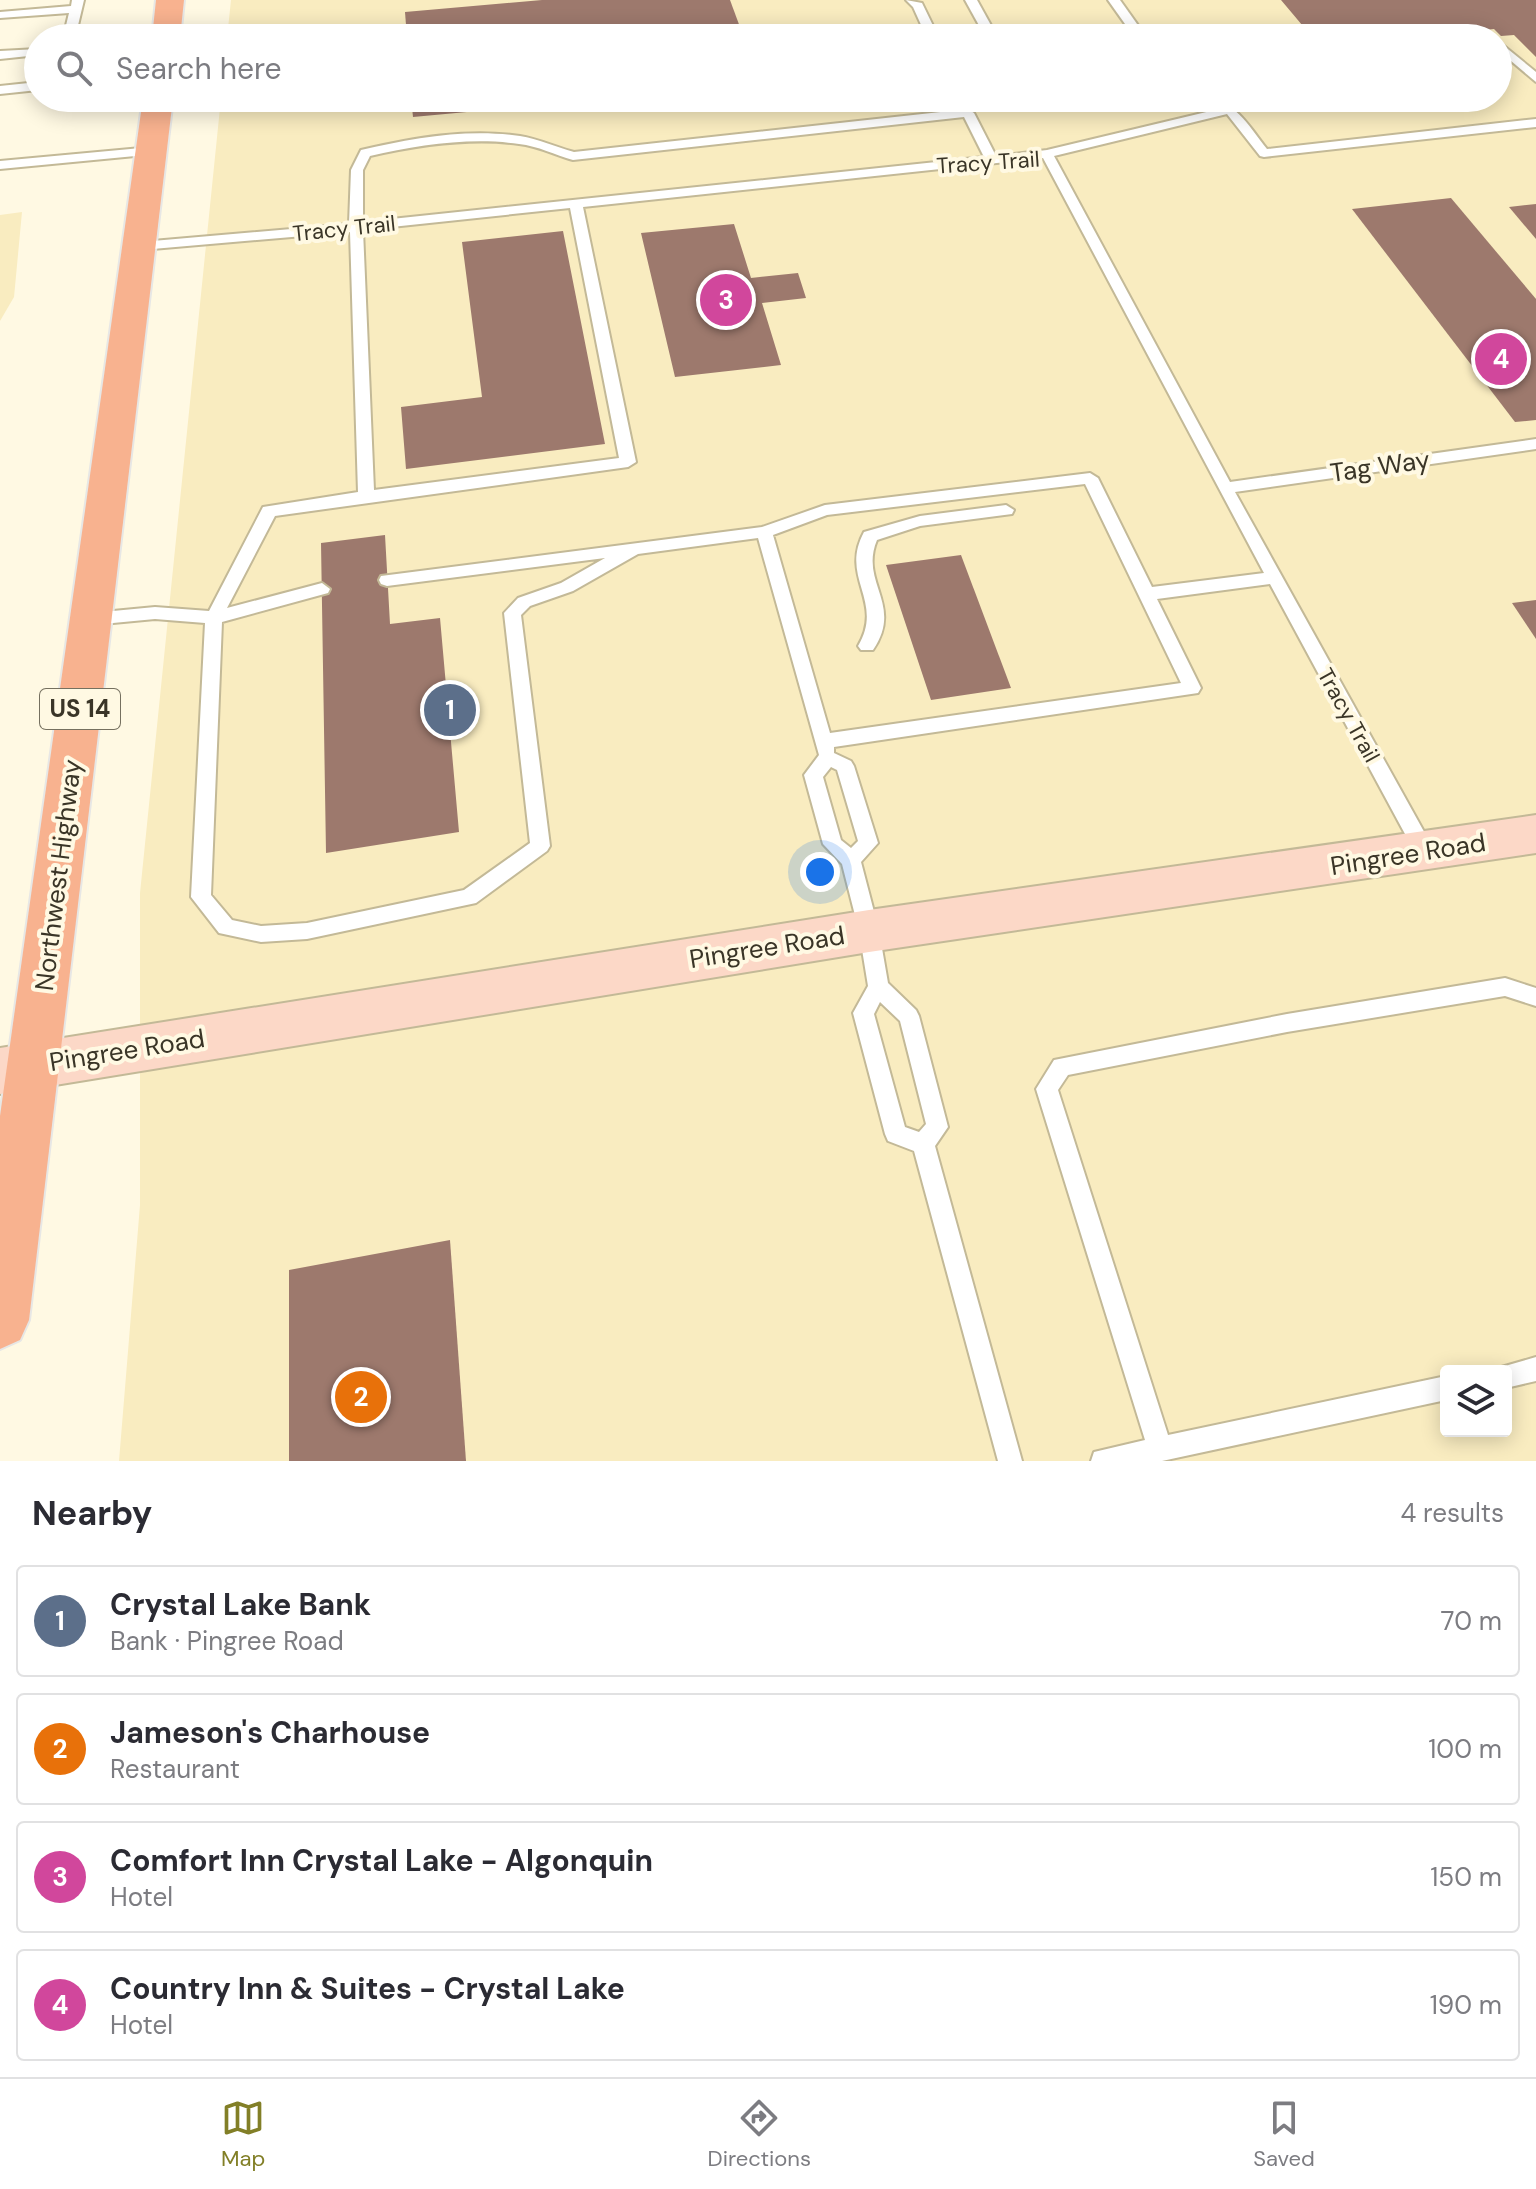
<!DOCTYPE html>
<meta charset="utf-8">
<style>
:root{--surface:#fff;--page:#f2f2f3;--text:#2b2b33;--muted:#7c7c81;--line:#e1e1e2;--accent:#827f27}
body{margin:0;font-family:"DM Sans",sans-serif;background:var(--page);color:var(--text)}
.controls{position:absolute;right:24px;bottom:24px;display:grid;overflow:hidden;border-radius:8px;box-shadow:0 4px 20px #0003}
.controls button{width:72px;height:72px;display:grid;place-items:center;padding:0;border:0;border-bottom:2px solid var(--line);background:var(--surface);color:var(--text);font:40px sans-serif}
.you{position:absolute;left:820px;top:872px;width:28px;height:28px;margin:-20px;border:6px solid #fff;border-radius:50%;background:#1a73e8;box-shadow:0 0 0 12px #1a73e833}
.badge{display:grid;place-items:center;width:52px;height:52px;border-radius:50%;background:var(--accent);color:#fff;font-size:26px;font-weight:700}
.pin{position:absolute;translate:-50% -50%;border:4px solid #fff;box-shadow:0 2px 8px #0006}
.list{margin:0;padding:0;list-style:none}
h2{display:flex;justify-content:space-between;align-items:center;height:104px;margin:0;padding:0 32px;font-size:34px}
h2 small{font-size:26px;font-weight:400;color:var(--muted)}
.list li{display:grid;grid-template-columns:52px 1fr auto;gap:24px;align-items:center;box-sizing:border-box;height:112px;margin:0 16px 16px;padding:0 16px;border:2px solid var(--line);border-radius:8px}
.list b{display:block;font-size:30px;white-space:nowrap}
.list p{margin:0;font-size:26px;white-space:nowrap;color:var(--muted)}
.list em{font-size:26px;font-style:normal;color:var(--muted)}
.icon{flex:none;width:44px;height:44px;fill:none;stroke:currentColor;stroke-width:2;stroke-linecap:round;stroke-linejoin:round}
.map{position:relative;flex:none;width:1536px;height:1461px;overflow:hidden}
.search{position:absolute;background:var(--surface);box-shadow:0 4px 20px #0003;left:24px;right:24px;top:24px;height:88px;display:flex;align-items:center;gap:20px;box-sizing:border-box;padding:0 28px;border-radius:44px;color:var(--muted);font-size:30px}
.sheet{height:616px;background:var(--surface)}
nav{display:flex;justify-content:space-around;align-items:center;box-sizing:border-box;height:112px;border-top:2px solid var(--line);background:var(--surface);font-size:22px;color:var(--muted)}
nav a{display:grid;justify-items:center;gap:4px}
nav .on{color:var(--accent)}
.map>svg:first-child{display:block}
.built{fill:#f9ecc0;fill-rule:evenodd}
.building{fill:#9d796d}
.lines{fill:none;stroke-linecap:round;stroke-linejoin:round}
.lane-casing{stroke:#c3b997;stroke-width:4}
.secondary-casing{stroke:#c3b997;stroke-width:4}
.primary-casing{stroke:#e7e7e5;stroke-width:4}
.lane{fill:#fff;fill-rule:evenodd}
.secondary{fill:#fcd8c7;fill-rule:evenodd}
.primary{fill:#f8b28f;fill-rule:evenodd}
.labels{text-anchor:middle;stroke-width:8;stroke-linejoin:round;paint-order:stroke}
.far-street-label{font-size:22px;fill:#3a3527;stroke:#fff9e3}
.shield{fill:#fff9e3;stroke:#75705f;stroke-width:2}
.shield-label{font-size:24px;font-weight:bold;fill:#3a3527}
.street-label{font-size:26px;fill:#3a3527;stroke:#fff9e3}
</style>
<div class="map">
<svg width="1536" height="1461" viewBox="0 0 1536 1461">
<rect width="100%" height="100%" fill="#fff9e3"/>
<g class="built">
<path d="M 231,0 L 1536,0 L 1536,1461 L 119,1461 L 140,1205 L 140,893 L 221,98 L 1498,98 L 1498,38 L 227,38 ZM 1446,1371 L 1506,1371 L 1506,1431 L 1446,1431 Z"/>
<polygon points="22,212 14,297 0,321 0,215"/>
</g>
<g class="building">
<polygon points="542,0 730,0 744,38 407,38 405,12"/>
<polygon points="1281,0 1536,0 1536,57 1514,35 1501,36 1494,29 1408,38 1313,38"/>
<polygon points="411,98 594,98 594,100 413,117"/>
<polygon points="866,98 925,98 929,105 901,107 898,100 868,103"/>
<polygon points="1451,198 1536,299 1536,420 1515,422 1352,209"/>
<polygon points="1536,204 1536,239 1509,207"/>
<polygon points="734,224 751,278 798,273 806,298 762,303 781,365 675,377 641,233"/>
<polygon points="563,231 605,444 406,469 401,407 482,397 462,242"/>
<polygon points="385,535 390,624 440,618 459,832 326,853 321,543"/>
<polygon points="961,555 1011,688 931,700 886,565"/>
<polygon points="1536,600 1536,639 1512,603"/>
<polygon points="450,1240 466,1461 289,1461 289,1270"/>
</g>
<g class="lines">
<defs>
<g id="lane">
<polygon points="72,0 84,0 75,38 63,38 69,13 0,18 0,12 71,6"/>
<polygon points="906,0 922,3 939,38 927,38 913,7"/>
<polygon points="965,0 977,0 998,38 986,38"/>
<polygon points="1108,0 1120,0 1147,38 1135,38"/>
<polygon points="1498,41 1536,72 1536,82 1498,50"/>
<polygon points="38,49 38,55 0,59 0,51"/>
<polygon points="38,82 38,90 0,94 0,86"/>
<polygon points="1020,98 1032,98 1033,101 1070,98 1029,109 1025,108"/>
<path d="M 1201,98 C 1234,98 1248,125 1267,149 L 1536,119 L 1536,127 L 1264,157 L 1260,156 L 1227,114 L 1054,156 L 1230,482 L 1536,439 L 1536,449 L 1235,492 L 1432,846 L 1435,852 L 1432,858 L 1425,860 L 1418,858 L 1270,584 L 1157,599 L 1201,688 L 1198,693 L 834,747 L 834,753 L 851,761 L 854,766 L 878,843 L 861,862 L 879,931 L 888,983 L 916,1010 L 919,1016 L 948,1127 L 935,1146 L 1022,1461 L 998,1461 L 914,1151 L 888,1141 L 885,1134 L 853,1013 L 868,986 L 859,931 L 842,864 L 823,844 L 804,775 L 819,755 L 758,538 L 638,554 L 573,591 L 530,606 L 521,615 L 550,846 L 547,851 L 476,903 L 307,939 L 261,942 L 219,933 L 191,897 L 205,623 L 155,619 L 92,625 L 84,619 L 92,613 L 155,607 L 209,611 L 263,507 L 358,492 L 350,232 L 141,250 L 134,246 L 141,242 L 349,224 L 351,170 L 361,150 C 412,138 468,128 520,136 C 538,139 556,147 574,152 L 968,109 L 974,113 L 996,156 L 1047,150 L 1219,109 ZM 964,117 L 984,157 L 363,222 L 363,170 L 370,156 C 418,145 470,137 519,144 C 538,146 555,155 573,160 ZM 1043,158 L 1264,573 L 1152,587 L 1098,478 L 1090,473 L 825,505 L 762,527 L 381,576 L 379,580 L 381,584 L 387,586 L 605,558 L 561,583 L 518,598 L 504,613 L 530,843 L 464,890 L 307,923 L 261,926 L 232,920 L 211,895 L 222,622 L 328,593 L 330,589 L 322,583 L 227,608 L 275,516 L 628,467 L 636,462 L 583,207 ZM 570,208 L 619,458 L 374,490 L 363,230 ZM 1085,484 L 1181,683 L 830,733 L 773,535 L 827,515 ZM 831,767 L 837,770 L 858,841 L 851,848 L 841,840 L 823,777 ZM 880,1002 L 900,1021 L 926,1124 L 919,1132 L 905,1127 L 874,1014 Z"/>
<polygon points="152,147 156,148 156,154 0,169 0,161"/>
<path d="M 1006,505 L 1014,510 L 1012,514 L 920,526 L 877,540 C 859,583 904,604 873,650 L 861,650 L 858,646 C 885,601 839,578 864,532 L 920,516 Z"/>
<polygon points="1505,978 1536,988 1536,1006 1505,996 1287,1032 1068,1075 1058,1090 1168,1435 1446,1376 1446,1400 1162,1461 1091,1461 1094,1452 1145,1440 1036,1089 1054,1060 1287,1014"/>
<polygon points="1536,1357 1536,1381 1506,1388 1506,1371 1496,1371 1498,1368"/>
</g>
<polygon id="secondary" points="1536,815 1536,853 869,952 0,1094 0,1048 869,910"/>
<g id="primary">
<polygon points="156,0 184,0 180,38 152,38"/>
<polygon points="143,98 173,98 29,1320 20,1340 0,1349 0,1116"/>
</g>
</defs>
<use href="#lane" class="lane-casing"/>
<use href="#secondary" class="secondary-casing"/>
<use href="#primary" class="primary-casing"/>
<use href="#lane" class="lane"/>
<use href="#secondary" class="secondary"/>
<use href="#primary" class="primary"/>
</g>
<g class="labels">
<g class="far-street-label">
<text transform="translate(988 162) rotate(-4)" y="8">Tracy Trail</text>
<text transform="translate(344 228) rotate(-6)" y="8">Tracy Trail</text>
<text transform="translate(1349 715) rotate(61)" y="8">Tracy Trail</text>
</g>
<rect class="shield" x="40" y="689" width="80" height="40" rx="6"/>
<g class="shield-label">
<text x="80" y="717">US 14</text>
</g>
<g class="street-label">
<text transform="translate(1380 466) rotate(-8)" y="9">Tag Way</text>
<text transform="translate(1408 854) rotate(-9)" y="9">Pingree Road</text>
<text transform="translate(58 875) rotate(-83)" y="9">Northwest Highway</text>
<text transform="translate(767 947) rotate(-9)" y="9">Pingree Road</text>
<text transform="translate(127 1050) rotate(-9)" y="9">Pingree Road</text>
</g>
</g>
</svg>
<div class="controls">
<button><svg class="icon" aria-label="layers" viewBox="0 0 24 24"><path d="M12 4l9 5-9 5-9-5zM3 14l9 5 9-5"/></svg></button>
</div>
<div class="you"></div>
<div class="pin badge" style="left:450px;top:710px;background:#5c6f8a">1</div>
<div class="pin badge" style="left:361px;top:1397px;background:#e8710a">2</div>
<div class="pin badge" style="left:726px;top:300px;background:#d1479c">3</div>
<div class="pin badge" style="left:1501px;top:359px;background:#d1479c">4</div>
<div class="search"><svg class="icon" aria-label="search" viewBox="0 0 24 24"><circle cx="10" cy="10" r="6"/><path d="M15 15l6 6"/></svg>Search here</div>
</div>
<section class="sheet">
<h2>Nearby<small>4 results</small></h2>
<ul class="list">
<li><span class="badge" style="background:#5c6f8a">1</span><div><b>Crystal Lake Bank</b><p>Bank · Pingree Road</p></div><em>70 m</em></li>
<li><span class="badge" style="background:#e8710a">2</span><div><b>Jameson's Charhouse</b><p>Restaurant</p></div><em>100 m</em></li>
<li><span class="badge" style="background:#d1479c">3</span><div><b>Comfort Inn Crystal Lake - Algonquin</b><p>Hotel</p></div><em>150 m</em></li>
<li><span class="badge" style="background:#d1479c">4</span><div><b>Country Inn &amp; Suites - Crystal Lake</b><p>Hotel</p></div><em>190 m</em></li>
</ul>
</section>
<nav>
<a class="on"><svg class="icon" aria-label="map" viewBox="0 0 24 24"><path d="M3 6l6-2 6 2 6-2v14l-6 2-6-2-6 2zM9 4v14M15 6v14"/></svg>Map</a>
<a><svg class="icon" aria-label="directions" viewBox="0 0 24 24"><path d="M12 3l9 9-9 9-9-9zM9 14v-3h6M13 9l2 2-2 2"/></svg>Directions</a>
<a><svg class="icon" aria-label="saved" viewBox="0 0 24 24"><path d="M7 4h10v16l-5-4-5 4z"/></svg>Saved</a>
</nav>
